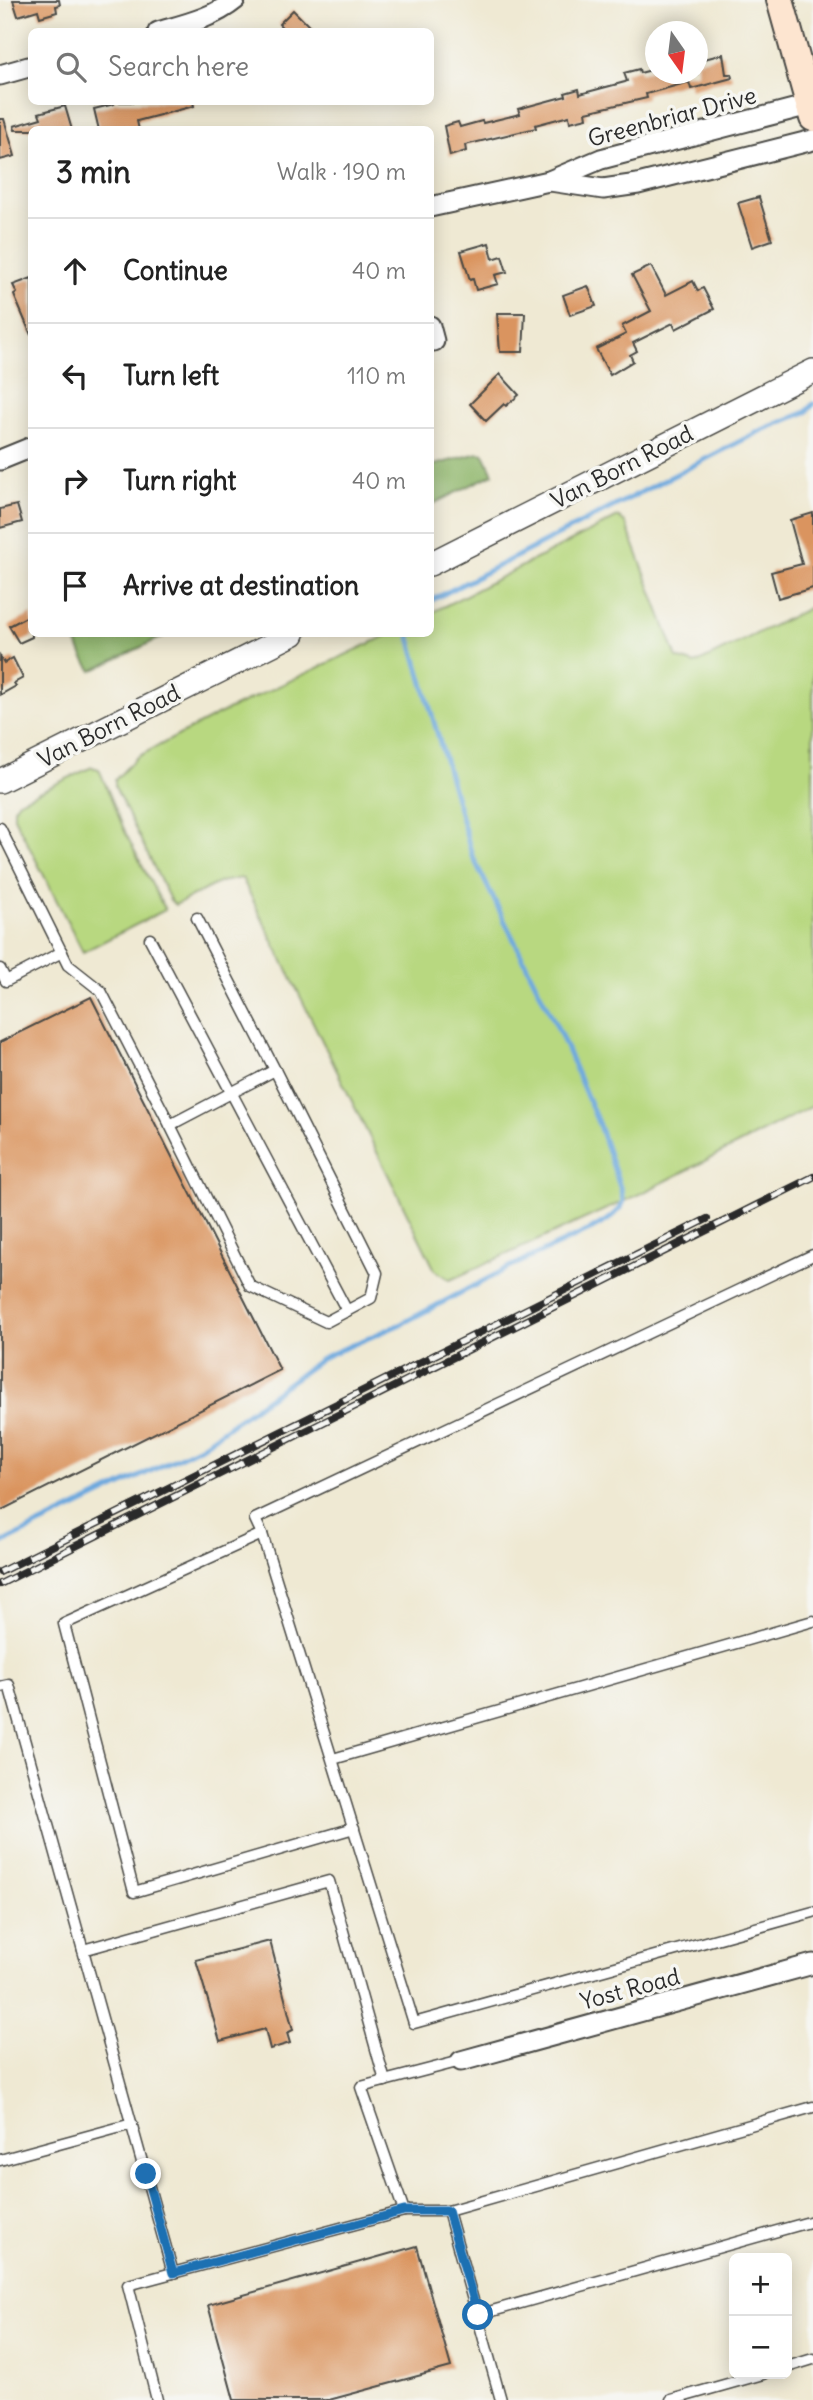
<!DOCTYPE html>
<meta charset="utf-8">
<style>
:root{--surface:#fff;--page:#f2f2f2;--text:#222;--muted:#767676;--line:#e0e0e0}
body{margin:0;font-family:Delius,sans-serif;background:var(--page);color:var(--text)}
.controls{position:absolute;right:21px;bottom:21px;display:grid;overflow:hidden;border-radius:10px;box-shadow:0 4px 18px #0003}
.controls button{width:63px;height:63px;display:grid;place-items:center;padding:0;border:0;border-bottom:2px solid var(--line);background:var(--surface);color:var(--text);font:35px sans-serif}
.compass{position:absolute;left:645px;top:21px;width:63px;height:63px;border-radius:50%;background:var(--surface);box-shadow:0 4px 18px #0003;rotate:166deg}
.stop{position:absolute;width:21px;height:21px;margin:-16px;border:5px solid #1f6fb2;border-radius:50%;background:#fff}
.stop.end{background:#1f6fb2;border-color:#fff;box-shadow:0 2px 7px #0008}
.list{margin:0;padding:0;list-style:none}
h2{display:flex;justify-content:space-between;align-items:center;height:91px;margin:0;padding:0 28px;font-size:30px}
h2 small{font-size:23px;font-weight:400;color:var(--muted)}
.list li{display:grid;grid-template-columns:46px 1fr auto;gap:21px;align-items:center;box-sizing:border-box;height:105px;padding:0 28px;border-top:2px solid var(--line)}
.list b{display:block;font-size:26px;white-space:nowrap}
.list em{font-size:23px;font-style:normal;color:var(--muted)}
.icon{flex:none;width:38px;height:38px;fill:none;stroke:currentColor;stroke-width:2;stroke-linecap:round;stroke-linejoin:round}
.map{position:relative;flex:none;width:813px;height:2400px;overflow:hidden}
.search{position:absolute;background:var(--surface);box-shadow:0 4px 18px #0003;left:28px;top:28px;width:406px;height:77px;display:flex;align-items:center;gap:18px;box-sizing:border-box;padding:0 24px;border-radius:10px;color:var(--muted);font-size:26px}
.panel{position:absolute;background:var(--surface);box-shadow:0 4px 18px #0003;left:28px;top:126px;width:406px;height:511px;border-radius:10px}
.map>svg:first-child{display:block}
.green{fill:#b8d880;stroke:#728256;stroke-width:2}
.forest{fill:#92b86e;stroke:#5e724c;stroke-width:2}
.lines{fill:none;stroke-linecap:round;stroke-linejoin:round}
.stream{stroke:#6da9de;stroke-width:5}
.building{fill:#da945f}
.service-casing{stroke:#484844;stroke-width:13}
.minor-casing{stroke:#484844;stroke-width:23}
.tertiary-casing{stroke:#484844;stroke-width:26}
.secondary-casing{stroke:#484844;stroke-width:30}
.service{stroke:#fff;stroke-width:10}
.minor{stroke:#fff;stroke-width:19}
.tertiary{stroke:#fff;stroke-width:23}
.secondary{stroke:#fde5d0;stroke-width:26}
.rail-casing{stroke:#2b2b2b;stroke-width:8}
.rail{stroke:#f6f6f2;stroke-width:5;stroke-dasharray:16;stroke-linecap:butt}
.route{stroke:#1f6fb2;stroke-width:9}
.labels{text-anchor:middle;stroke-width:7;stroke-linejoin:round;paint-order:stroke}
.street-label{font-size:23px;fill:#2b2b2b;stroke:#f6f6f2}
</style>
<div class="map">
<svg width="813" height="2400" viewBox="0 0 813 2400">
<rect width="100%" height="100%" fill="#f6f6f2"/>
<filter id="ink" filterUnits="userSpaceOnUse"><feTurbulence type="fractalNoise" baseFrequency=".0143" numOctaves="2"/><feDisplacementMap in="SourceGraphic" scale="14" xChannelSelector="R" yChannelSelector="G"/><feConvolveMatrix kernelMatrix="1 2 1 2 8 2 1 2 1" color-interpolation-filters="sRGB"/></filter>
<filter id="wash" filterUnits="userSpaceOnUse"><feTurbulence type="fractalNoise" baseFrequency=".00686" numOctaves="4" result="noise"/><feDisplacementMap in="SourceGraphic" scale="28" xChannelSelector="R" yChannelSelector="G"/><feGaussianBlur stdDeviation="1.57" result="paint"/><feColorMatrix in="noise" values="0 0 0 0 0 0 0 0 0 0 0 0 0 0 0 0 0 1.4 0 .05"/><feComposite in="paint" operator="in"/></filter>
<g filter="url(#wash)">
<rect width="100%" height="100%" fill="#efe9d3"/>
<g class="green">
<polygon points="618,517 626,524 677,658 695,664 813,606 813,1106 644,1192 450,1280 435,1270 242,878 220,882 175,905 170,900 115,787 115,780 137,757 219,714 390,634 430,634 431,613"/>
<polygon points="92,767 99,769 126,834 165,910 83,952 14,817 14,808 19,801"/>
</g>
<g class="forest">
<polygon points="478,453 484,454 493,474 431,505 431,466"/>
<polygon points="73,634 168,634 92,671 83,657"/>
</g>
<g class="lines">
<g class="stream">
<polyline points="430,601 762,430 806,412 813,404"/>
<polyline points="0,1544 200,1447 324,1357 401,1324 514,1265 592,1229 609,1219 620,1208 623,1201 621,1190 599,1125 560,1033 472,855 409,634"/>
</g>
</g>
<g id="blocks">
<g class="building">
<polygon points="13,0 59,0 60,5 56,6 57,12 40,17 38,10 18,16"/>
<polygon points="293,10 315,32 286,32 279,24"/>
<polygon points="723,54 726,74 731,74 732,78 691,89 689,82 646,94 647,98 586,112 587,118 570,122 569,116 535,125 536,128 465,145 466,151 450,156 444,126 458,122 460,127 482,121 483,123 520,114 518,109 566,96 565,93 579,89 580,94 625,82 627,81 624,73 639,69 640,73 655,69 655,74 697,74 697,61"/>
<polygon points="113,102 193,102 194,106 137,121 139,130 99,130 94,109 114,104"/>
<polygon points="65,106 72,130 15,130 14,126 41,118 39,113"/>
<polygon points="0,119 4,119 15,156 0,160"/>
<polygon points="759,197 772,240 752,247 738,203"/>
<polygon points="489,243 493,259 502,256 507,272 495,275 498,284 476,290 473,279 470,280 461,251"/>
<polygon points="651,266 666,295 693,281 698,291 703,288 714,309 676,329 673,323 633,343 637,351 630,355 633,361 610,375 596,349 626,334 622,326 651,311 632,275"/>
<polygon points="32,278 32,335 31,335 14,295 17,293 13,285"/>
<polygon points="588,286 596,306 570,315 563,295"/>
<polygon points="497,313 525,313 523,352 500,352"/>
<polygon points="500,374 519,395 506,406 504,404 486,421 470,404"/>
<polygon points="17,505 22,522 0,528 0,509"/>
<polygon points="813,513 813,588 778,598 771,572 802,564 790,520"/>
<polygon points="32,614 32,637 19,643 9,626"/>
<polygon points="0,656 4,663 13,658 23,678 14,683 16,686 0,695"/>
<polygon points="91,997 280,1370 0,1511 0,1042"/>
<polygon points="270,1941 293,2030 287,2033 290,2043 270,2049 265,2029 220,2041 196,1960"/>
<polygon points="417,2246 451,2367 329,2400 234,2400 208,2305"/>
</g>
</g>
</g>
<g filter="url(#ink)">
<use href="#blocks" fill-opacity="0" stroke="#484844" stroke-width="2"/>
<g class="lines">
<defs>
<g id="service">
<polyline points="0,828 68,965 101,991 170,1125 275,1070 197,918"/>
<polyline points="150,939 347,1311"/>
<polyline points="0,969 6,981 62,952"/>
<polyline points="170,1125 250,1286 326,1322 371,1298 377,1273 275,1070"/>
<polyline points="813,1255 255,1519 262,1534 414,2023 813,1912"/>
<polyline points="262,1534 64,1624 134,1892 354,1828"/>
<polyline points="0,1687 9,1685 173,2273"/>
<polyline points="333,1759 813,1621"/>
<polyline points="83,1950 329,1881 385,2081"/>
<polyline points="0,2160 132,2124"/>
<polyline points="404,2211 361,2087 461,2061"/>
<polyline points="448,2211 501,2400"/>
<polyline points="478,2315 813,2221"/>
<polyline points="787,2367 813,2359"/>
<polyline points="157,2400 128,2285 404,2211 448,2211 813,2107"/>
<polyline points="671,2400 763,2374"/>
</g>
<g id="minor">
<path d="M 158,32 C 185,24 213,18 235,0"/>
<polyline points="0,75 32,66"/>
<polyline points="550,181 603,189 638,184 813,140"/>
<polyline points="430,207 549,181 601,159 809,105"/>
<polyline points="430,326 434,341"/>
<polyline points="0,460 32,447"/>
<polyline points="461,2061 813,1964"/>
</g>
<g id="tertiary">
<polyline points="430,564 813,371"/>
<polyline points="0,781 293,634"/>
</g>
<polyline id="secondary" points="780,0 813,118"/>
</defs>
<use href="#service" class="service-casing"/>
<use href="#minor" class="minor-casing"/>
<use href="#tertiary" class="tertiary-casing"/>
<use href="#secondary" class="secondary-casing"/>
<use href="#service" class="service"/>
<use href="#minor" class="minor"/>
<use href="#tertiary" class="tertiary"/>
<use href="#secondary" class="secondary"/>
<defs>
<g id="rail">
<polyline points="0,1572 707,1219"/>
<polyline points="0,1584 813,1177"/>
</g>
</defs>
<use href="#rail" class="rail-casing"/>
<use href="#rail" class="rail"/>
</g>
</g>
<g class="lines" filter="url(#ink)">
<polyline class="route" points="146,2174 173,2273 404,2211 448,2211 478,2315"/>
</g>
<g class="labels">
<g class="street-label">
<text transform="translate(672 117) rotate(-15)" y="8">Greenbriar Drive</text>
<text transform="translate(622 467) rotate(-27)" y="8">Van Born Road</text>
<text transform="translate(109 726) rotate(-27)" y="8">Van Born Road</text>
<text transform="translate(630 1989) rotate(-15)" y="8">Yost Road</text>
</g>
</g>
</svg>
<div class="controls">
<button>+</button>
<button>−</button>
</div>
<svg class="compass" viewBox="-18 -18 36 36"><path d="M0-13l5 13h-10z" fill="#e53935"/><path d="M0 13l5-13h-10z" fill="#767676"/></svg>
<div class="stop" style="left:478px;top:2315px"></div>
<div class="stop end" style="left:146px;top:2174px"></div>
<div class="search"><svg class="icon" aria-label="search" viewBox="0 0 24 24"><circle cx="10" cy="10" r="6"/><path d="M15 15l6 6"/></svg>Search here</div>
<section class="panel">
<h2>3 min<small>Walk · 190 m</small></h2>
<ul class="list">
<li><svg class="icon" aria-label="ahead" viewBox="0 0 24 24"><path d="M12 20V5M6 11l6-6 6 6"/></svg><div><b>Continue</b></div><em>40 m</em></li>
<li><svg class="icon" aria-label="left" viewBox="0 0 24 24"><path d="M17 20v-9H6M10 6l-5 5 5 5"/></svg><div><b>Turn left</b></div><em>110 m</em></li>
<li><svg class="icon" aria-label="right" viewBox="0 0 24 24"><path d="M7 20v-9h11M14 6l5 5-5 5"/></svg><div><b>Turn right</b></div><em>40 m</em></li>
<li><svg class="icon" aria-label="arrive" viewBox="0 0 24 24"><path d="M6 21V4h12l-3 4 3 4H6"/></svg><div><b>Arrive at destination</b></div></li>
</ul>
</section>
</div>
